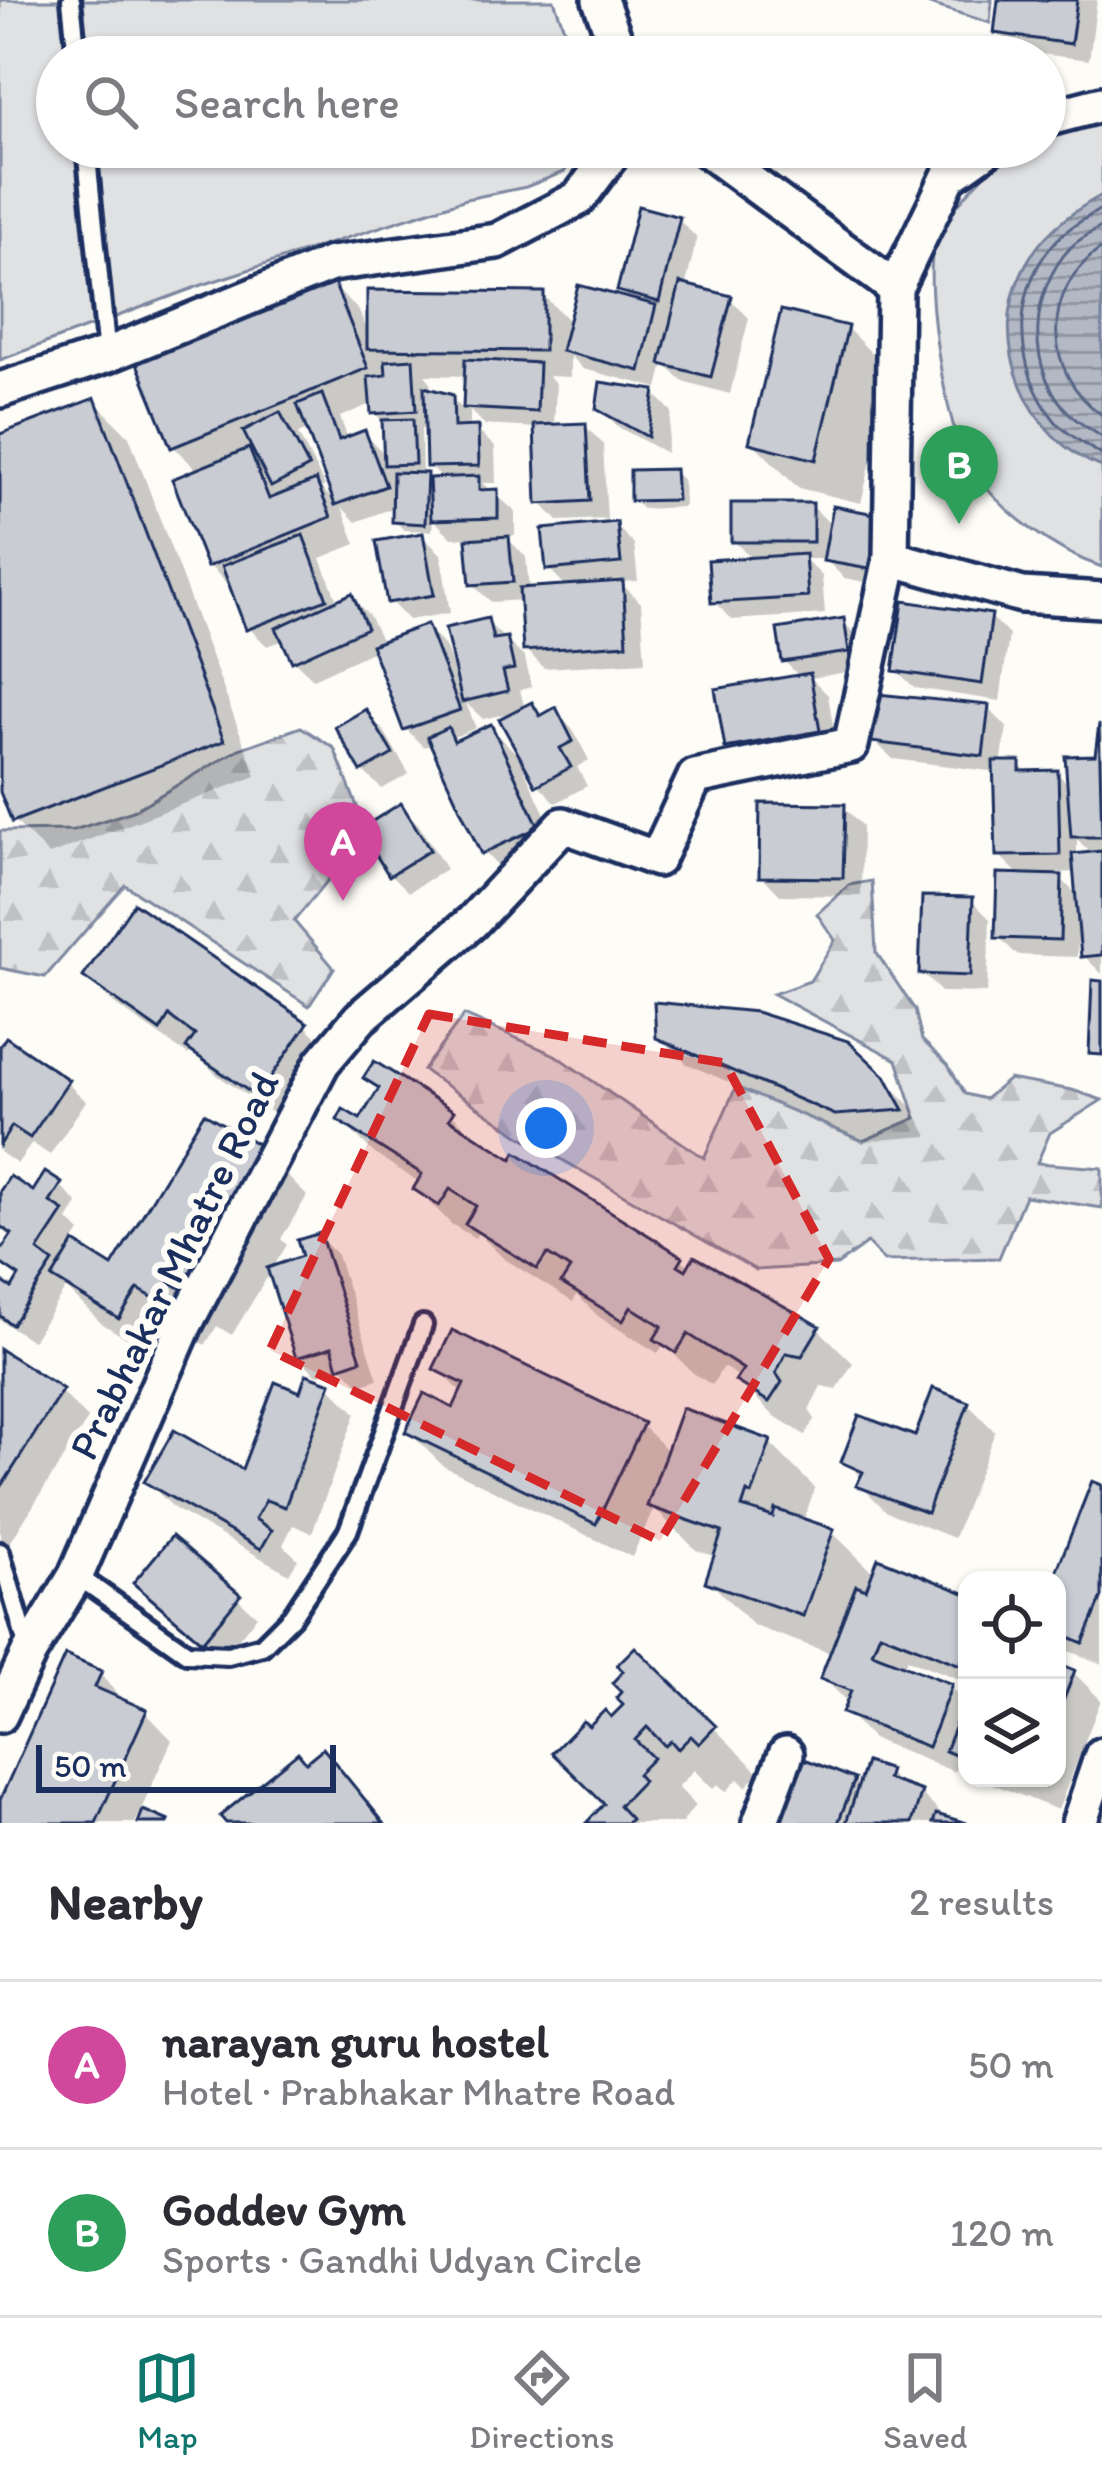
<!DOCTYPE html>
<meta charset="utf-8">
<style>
:root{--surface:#fff;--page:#f7f7f7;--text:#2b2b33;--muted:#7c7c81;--line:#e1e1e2;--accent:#0f766e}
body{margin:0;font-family:Itim,sans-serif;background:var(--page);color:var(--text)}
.controls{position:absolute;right:36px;bottom:36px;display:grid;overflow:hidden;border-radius:24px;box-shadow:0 3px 9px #0004}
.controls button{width:108px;height:108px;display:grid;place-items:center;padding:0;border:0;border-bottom:3px solid var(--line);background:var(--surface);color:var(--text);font:60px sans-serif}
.scale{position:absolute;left:36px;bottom:30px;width:300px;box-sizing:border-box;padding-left:12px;border:6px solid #1b2f5e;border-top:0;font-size:33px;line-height:42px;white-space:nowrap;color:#1b2f5e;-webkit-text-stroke:9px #fdfcf7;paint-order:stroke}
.you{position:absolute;left:546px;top:1128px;width:42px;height:42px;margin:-30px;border:9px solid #fff;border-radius:50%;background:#1a73e8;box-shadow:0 0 0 18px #1a73e833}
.badge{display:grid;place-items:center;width:78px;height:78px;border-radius:50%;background:var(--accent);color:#fff;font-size:39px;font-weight:700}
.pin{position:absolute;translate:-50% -99px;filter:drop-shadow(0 3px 6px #0008)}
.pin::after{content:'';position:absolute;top:63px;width:42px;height:36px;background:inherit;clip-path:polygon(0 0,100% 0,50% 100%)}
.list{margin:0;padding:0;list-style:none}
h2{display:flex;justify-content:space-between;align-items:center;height:156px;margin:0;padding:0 48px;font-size:51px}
h2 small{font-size:39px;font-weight:400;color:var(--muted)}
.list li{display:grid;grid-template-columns:78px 1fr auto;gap:36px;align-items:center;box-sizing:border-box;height:168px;padding:0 48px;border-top:3px solid var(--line)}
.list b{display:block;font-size:45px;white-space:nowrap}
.list p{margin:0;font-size:39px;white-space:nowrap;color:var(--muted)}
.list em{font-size:39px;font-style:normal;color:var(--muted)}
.icon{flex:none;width:66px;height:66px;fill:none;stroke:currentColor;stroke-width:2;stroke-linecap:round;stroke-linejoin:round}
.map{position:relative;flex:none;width:1102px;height:1823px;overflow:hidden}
.search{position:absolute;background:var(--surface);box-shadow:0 3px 9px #0004;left:36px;right:36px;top:36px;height:132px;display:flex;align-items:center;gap:30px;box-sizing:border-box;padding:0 42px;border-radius:66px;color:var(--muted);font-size:45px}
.sheet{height:492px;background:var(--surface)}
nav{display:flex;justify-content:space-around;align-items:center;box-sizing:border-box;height:168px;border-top:3px solid var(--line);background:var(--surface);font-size:33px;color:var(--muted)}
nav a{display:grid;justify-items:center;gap:6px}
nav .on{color:var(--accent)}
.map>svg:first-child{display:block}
.forest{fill:url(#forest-firs);stroke:#7e88a0;stroke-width:3}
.park{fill:#e0e1e3;stroke:#7e88a0;stroke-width:3}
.water{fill:url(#water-rules);stroke:#76819c;stroke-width:3}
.shadow{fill:#0003;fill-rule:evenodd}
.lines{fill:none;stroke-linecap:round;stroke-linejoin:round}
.shore{stroke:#586687;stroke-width:3}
.building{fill:#c9ccd3;stroke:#1b2f5e;stroke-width:3}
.service-casing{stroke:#1b2f5e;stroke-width:26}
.minor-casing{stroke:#1b2f5e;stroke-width:42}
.service{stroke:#fdfcf7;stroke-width:16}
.minor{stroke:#fdfcf7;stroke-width:33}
.marked{fill:#d62828;fill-opacity:0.2;stroke:#d62828;stroke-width:9;stroke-dasharray:24 15;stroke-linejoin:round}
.labels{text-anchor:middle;stroke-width:12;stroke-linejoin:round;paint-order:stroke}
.street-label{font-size:42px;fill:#1b2f5e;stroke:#fdfcf7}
</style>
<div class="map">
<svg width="1102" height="1823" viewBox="0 0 1102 1823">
<defs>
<pattern id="forest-firs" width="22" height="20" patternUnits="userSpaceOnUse" patternTransform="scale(3)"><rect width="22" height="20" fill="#e0e1e3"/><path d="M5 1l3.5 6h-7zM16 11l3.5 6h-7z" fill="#c0c1c5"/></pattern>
<pattern id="water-rules" width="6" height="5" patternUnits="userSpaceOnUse" patternTransform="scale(3)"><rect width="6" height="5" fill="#b3b8c5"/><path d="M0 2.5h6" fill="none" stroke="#9196a3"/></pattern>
</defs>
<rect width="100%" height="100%" fill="#fdfcf7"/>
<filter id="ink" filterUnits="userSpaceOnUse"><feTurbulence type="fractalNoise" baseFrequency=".00833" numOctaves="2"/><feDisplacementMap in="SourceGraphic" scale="24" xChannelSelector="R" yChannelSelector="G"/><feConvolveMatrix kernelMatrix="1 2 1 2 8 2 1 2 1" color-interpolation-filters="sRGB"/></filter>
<g filter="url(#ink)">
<g class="forest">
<polygon points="301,727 334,748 358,809 343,862 294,921 334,968 309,1006 125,885 45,977 0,968 0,831 74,830 133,811 239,749"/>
<polygon points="872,881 876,952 915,1010 922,1040 948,1065 965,1094 985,1099 1009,1079 1072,1090 1102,1100 1050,1133 1037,1163 1102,1168 1102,1208 1025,1196 999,1258 884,1261 867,1243 837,1265 756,1270 522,1137 423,1070 464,1015 555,1055 704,1158 736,1087 863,1141 916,1118 897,1060 773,994 810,981 835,940 817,914 849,885"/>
</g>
<g class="park">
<polygon points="0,0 554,0 574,57 57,57 57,147 583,147 564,172 526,187 466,199 199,286 0,360"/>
<polygon points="917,0 992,0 990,23"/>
<path d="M 1102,112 L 1102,567 C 1053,551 1001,511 971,469 C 946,433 923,286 934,244 C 941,219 994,159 1018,149 C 1025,145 1037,147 1045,147 L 1045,129 Z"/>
</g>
<path class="water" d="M 1102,195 L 1102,467 C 1028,441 987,343 1022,272 C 1039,236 1069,213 1102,195 Z"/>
<g class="shadow">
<polygon points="1001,0 1097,0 1089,60 1016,51 997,32"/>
<path d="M 679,220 L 697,238 L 685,288 L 730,299 L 749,318 L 730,394 L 682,381 L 664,364 L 658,388 L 583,369 L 570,356 L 570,377 L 548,376 L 556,384 L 554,427 L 585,426 L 603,444 L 607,519 L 558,521 L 540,502 L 537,428 L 485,425 L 470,411 L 470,429 L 476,429 L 495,447 L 496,483 L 482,483 L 515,511 L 515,536 L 505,536 L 526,557 L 529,590 L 568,588 L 549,569 L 615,525 L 634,544 L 638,581 L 620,582 L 641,603 L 645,662 L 544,668 L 526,650 L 523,600 L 491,602 L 472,584 L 469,537 L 452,538 L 433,519 L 432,531 L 404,530 L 395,521 L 395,507 L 356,522 L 342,507 L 356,544 L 321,558 L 338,603 L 351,597 L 369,615 L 383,644 L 427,628 L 445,646 L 453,667 L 487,622 L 525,658 L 531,687 L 520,690 L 525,709 L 532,705 L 544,717 L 555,711 L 573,730 L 589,760 L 577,767 L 587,786 L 556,803 L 538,784 L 529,767 L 524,769 L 564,855 L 511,880 L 484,852 L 434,744 L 424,747 L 406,729 L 376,650 L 313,679 L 294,661 L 285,640 L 267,646 L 249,628 L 234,591 L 209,565 L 199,472 L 174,447 L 332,284 L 359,311 L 370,337 L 543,295 L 571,323 L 632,302 L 620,290 ZM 425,375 L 467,376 L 466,412 L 451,398 L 431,392 L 430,381 ZM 373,403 L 374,413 L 386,424 L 386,456 L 364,433 L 348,439 L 340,417 ZM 310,429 L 339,506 L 321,488 L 325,486 L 298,434 ZM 421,429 L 428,429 L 429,465 L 444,480 L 430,481 L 422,476 ZM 466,703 L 483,719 L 515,712 L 523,760 L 490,727 L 459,742 L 454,737 L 476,728 Z"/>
<polygon points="847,328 892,374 861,503 798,488 752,442"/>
<polygon points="654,393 672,412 666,453 618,427 599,408"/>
<polygon points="94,401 129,436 256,776 49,855 14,820 0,783 0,437"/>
<polygon points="674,472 683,480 684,507 642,509 633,500"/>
<polygon points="812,506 832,526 878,517 887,586 844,578 825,559 805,559 822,576 825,614 732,620 714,601 753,560 734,541"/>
<polygon points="422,536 441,554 450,613 408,620 390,601"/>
<polygon points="991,617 1009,635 1000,701 915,688 896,670"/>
<polygon points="843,622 862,640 866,669 811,678 828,695 837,749 747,765 728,746 801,678 784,661"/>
<path d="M 988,708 L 1007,727 L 1001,764 L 1019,764 L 1028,774 L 1057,773 L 1070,786 L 1097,758 L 1102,727 L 1102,974 L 1084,956 L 1082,935 L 1078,935 L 1077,957 L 1017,955 L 998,936 L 1021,877 L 999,855 L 997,772 L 893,759 L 874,741 ZM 1077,839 L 1093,855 L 1077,856 ZM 1076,872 L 1078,896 L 1055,873 Z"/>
<polygon points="366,713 384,731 409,774 382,789 363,771"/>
<polygon points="401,807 419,825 446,869 409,892 391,874"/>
<polygon points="844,807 862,826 861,896 780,895 762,876"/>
<polygon points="971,900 990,919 987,993 941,992 922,973"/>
<polygon points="87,977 306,1026 333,1053 285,1122 217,1075 192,1050 188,1055 114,1004"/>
<polygon points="659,1036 883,1078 912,1107 928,1136 865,1141 687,1064"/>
<polygon points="7,1041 67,1083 86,1101 50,1155 32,1143 17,1164 0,1152 0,1051"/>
<polygon points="367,1078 452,1114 483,1145 681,1259 691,1268 818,1329 853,1363 837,1389 821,1386 809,1410 815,1419 805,1435 773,1415 739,1381 741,1378 723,1367 712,1385 693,1373 664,1344 658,1353 599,1317 577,1295 573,1302 503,1258 478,1233 475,1238 451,1224 417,1189 420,1183 375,1154 340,1120 361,1123 380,1091"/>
<polygon points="262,1151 307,1196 281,1239 287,1245 272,1269 306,1258 319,1236 337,1255 378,1379 360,1385 342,1367 317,1375 298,1357 271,1271 232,1335 217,1326 205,1345 184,1332 165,1362 101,1323 66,1288 32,1341 0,1320 0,1284 13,1292 20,1280 0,1261 13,1238 0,1228 0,1196 34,1195 60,1185 78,1204 68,1220 80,1232 72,1244 113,1270"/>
<polygon points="0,1353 61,1392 88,1419 6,1549 0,1545"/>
<polygon points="437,1368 642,1426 670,1453 770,1443 815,1488 803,1522 832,1532 875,1574 967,1597 967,1682 907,1659 903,1668 950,1687 967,1703 967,1769 959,1761 955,1772 873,1739 846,1712 849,1704 824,1678 833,1654 754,1626 709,1581 717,1557 696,1550 654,1508 632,1557 443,1466 409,1432 454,1412 463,1394"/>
<polygon points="329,1386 356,1413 312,1533 293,1525 283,1545 298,1559 289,1574 175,1509 147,1482 244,1474 302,1396"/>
<polygon points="968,1404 995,1432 954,1538 887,1512 860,1485 863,1479 845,1461 916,1440"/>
<polygon points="1102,1488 1102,1664 1066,1650 1057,1641 1056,1580"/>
<polygon points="173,1541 257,1616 222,1658 155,1601"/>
<polygon points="1057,1666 1074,1673 1101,1700 1058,1810 977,1778 1057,1778"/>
<polygon points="100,1674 126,1704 145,1712 172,1740 140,1812 166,1823 141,1823 143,1818 138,1816 135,1823 0,1823 0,1807"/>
<polygon points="611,1721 714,1728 759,1773 746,1787 738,1779 726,1792 718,1784 713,1789 694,1770 678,1787 695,1805 682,1823 590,1823 608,1804 589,1731"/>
<polygon points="888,1773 904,1788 921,1793 947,1820 957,1823 768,1823 854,1782 861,1789"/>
</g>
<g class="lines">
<g class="shore">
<path d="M 1102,208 C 1089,217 1074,224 1063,234 C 1009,283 1012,369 1056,422 C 1068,435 1087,446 1102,455"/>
<path d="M 1102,226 C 1092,233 1079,239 1071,247 C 1028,292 1025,372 1072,416 C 1080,424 1092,430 1102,437"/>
<path d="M 1102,248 C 1040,289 1043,374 1102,415"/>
</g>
</g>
<g class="building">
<polygon points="998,0 1077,0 1071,44 994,33"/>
<polygon points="638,206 680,217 659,302 617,291"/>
<polygon points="333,280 368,368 171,448 136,361"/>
<polygon points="680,283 732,296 711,377 660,364"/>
<polygon points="578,285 656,305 640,371 561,351"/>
<polygon points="367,290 544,292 544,351 367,349"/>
<polygon points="781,310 848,326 816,460 749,443"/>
<polygon points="413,359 416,411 371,414 368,377 386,375 385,361"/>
<polygon points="465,359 539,363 537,412 463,408"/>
<polygon points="600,382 655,390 648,437 596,409"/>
<polygon points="424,387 453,395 454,427 478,426 479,466 426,467"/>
<polygon points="322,394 339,440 365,430 386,486 335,505 297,404"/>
<polygon points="95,398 224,741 12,822 0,792 0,434"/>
<polygon points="280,412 309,467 271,487 243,431"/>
<polygon points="413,419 415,464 384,465 382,420"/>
<polygon points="586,423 590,501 537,504 534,425"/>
<polygon points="249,448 269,499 316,480 331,517 207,567 172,479"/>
<polygon points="675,469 677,500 630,501 630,470"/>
<polygon points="393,472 427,473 425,524 392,522"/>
<polygon points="479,476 479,490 498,489 498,518 431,520 429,478"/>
<rect x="731" y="503" width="82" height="39"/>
<polygon points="833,506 880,515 869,569 823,561"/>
<polygon points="617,522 621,563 546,570 542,529"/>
<polygon points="423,533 434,595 387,603 376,541"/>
<polygon points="303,535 327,599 246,630 222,566"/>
<polygon points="509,536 513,582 470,585 466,539"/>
<polygon points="805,554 808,597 711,603 708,560"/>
<polygon points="623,581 627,644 523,651 519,588"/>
<polygon points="352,593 367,628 292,662 276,628"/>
<polygon points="903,601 992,614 982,684 893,671"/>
<polygon points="488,618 493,639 507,637 514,669 503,671 508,691 462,702 445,628"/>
<polygon points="844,618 849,652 782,662 777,629"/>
<polygon points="427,624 460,710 403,730 371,645"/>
<polygon points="810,673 820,731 725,748 715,689"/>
<polygon points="877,694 989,705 983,756 871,742"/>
<polygon points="532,702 540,716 556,707 573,741 560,748 571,767 536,786 499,719"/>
<polygon points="366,709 393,754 361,772 335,727"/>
<polygon points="491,724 539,827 481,854 427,737 448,727 454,741"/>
<polygon points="1099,724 1102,837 1071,837 1065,756 1095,755"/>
<polygon points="993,761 1020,761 1020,771 1058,770 1060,855 996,856"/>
<polygon points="401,803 430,850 389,876 360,829"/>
<polygon points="760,803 845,804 843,878 759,877"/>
<polygon points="1102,851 1102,955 1081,957 1072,854"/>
<polygon points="997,873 1062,875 1060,940 995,938"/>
<polygon points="922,896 973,897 970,976 919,974"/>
<polygon points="134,903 308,1023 257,1097 186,1048 195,1035 169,1016 160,1031 83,977"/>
<polygon points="1092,980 1102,981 1102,1055 1089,1054"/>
<polygon points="654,1002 756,1012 848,1041 885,1076 904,1110 835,1115 656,1038"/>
<polygon points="6,1037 69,1080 30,1138 12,1126 0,1145 0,1046"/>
<polygon points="374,1061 454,1111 449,1119 512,1159 516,1152 683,1257 678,1265 686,1270 694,1256 820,1326 802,1356 786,1353 776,1373 782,1382 769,1402 735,1381 743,1369 688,1334 676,1353 654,1339 662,1326 631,1307 623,1321 561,1283 570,1269 547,1254 537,1269 465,1224 476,1206 450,1189 439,1206 413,1189 422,1174 337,1120 343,1109 360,1119 379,1088 363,1078"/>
<polygon points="204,1113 264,1148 186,1292 170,1282 159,1301 138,1289 119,1319 52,1278 74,1242 112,1266"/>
<polygon points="45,1172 62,1183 50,1202 64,1211 38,1251 53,1262 12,1325 0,1316 0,1280 12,1288 19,1276 0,1263 0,1252 12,1234 0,1226 0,1191 10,1176 33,1191"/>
<polygon points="320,1233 361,1360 338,1368 332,1347 296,1358 267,1268 302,1256 297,1240"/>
<polygon points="452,1330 644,1423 596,1524 405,1432 424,1393 453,1408 464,1384 433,1369"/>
<polygon points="0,1349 63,1389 0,1489"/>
<polygon points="306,1374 331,1383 285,1507 266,1500 255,1519 272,1530 261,1549 144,1482 174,1430 242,1469 275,1382 300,1392"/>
<polygon points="933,1388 969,1402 927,1513 856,1486 863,1472 841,1462 859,1415 915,1436"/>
<polygon points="682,1408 771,1440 752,1495 747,1492 742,1507 773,1517 775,1509 834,1529 803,1616 705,1582 722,1532 647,1506"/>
<polygon points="1092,1481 1102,1485 1102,1597 1083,1643 1057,1632 1057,1580 1053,1580"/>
<polygon points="172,1536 241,1595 202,1642 133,1583"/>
<polygon points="878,1558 967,1594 967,1646 960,1665 880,1633 872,1653 952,1684 928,1747 842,1713 851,1691 820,1679 856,1585 866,1589"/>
<polygon points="635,1647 716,1726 699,1744 691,1736 678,1749 671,1741 665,1746 647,1727 635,1740 653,1758 637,1774 643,1781 619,1806 631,1819 627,1823 586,1823 604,1804 552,1753 583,1721 589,1726 605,1710 611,1717 623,1705 616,1698 621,1692 612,1683 623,1671 617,1665"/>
<polygon points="65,1655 102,1671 95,1687 147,1710 96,1823 0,1823 0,1800"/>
<polygon points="1057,1663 1075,1670 1057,1717"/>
<polygon points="967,1695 967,1760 945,1751"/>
<polygon points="323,1748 384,1823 226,1823 220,1816 298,1752 306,1762"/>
<polygon points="792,1754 855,1779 838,1823 764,1823"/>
<polygon points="866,1762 890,1770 887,1779 922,1791 912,1823 846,1823"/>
<polygon points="143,1810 169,1821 168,1823 138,1823"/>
<polygon points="936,1814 967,1823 933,1823"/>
</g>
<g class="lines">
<defs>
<g id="service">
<polyline points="71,0 77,57"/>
<polyline points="86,147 107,355"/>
<polyline points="0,1552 29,1652"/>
<polyline points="76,1575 187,1653 228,1655 262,1646 292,1616 348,1531 423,1325"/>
</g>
<g id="minor">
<polyline points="600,0 621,57"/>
<polyline points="1045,119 1102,104"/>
<polyline points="703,147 895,288"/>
<polyline points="990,147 949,176 895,288 891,558 1022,595 1102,600"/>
<polyline points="0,390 107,355 331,264 497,241 579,198 617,147"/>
<polyline points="0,1715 29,1653 76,1575 185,1324 322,1063 360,1018 472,922 563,825 657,859 695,777 851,745 891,558"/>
<polyline points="760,1823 786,1754"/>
<polyline points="1079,1823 1102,1755"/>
</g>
</defs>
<use href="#service" class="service-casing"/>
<use href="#minor" class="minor-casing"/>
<use href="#service" class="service"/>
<use href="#minor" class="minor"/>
</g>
</g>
<path class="marked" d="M 429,1014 L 725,1063 L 829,1259 L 660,1541 L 270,1350 Z"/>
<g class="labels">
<g class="street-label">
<text transform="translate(173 1265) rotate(-64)" y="15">Prabhakar Mhatre Road</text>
</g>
</g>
</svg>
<div class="controls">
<button><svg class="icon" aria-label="locate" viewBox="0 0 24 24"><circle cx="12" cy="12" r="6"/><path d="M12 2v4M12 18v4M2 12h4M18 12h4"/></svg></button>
<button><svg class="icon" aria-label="layers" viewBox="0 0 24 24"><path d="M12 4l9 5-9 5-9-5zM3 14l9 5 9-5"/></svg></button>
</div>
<div class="scale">50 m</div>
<div class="you"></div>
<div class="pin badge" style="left:343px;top:901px;background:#d1479c">A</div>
<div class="pin badge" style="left:959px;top:524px;background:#2e9e5b">B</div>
<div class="search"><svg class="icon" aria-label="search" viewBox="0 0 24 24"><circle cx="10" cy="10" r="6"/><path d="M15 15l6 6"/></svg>Search here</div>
</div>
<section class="sheet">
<h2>Nearby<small>2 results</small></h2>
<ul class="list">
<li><span class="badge" style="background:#d1479c">A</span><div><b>narayan guru hostel</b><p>Hotel · Prabhakar Mhatre Road</p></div><em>50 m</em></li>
<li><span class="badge" style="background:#2e9e5b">B</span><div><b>Goddev Gym</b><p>Sports · Gandhi Udyan Circle</p></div><em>120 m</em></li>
</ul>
</section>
<nav>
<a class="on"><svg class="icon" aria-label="map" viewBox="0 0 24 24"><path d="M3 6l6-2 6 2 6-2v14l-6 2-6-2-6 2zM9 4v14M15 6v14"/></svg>Map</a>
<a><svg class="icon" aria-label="directions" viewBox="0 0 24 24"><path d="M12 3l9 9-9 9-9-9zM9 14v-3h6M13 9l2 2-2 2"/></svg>Directions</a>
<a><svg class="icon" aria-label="saved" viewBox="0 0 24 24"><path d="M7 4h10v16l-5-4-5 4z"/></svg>Saved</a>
</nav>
